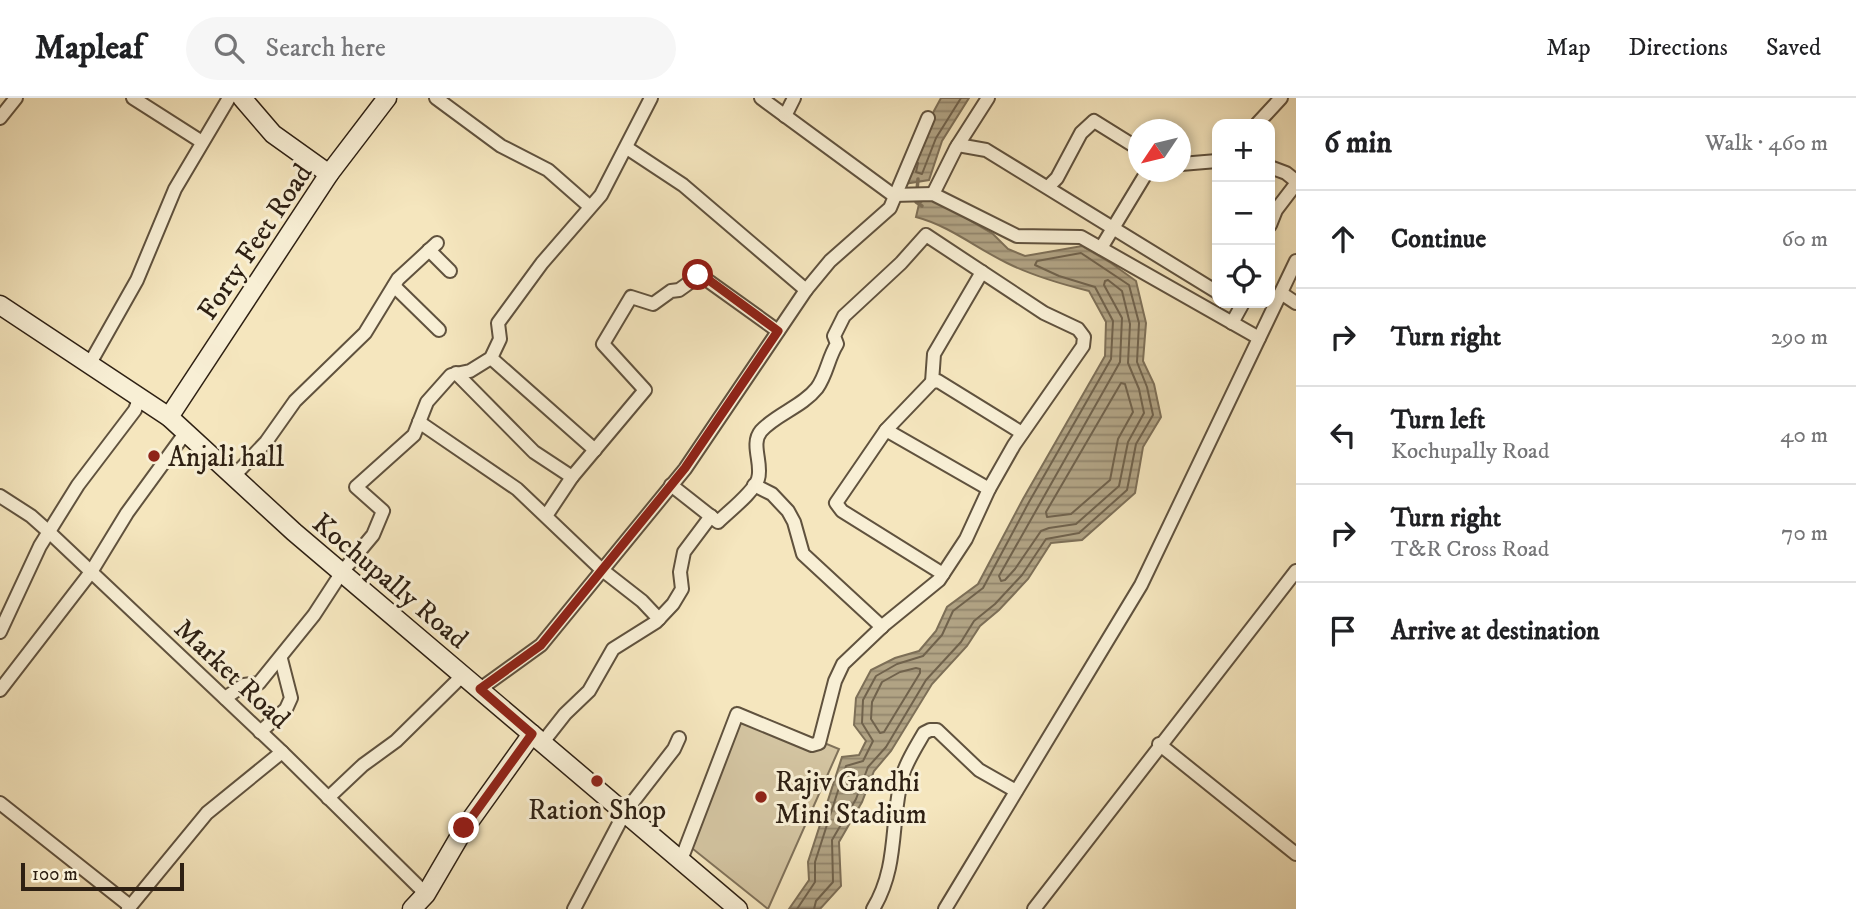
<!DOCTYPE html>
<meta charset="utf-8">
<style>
:root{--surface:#fff;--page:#f6f6f6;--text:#202124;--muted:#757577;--line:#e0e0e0}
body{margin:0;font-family:"IM FELL DW Pica",serif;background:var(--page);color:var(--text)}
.controls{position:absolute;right:21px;top:21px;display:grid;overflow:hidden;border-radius:14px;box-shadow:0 4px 10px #0003}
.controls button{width:63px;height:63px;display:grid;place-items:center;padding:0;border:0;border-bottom:2px solid var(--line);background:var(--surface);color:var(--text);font:35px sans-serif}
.compass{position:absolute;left:1128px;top:21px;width:63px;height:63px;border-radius:50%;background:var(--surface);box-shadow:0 4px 10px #0003;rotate:235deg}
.scale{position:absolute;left:21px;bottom:18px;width:163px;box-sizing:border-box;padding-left:7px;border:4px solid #2e2013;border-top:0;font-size:19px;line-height:24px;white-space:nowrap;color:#2e2013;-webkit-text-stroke:5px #f8efd5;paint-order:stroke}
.stop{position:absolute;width:21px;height:21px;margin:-16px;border:5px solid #8f2418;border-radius:50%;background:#fff}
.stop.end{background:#8f2418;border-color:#fff;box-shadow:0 2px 7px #0008}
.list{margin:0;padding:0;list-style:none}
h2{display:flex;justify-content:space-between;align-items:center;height:91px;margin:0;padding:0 28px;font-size:30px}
h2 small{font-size:23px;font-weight:400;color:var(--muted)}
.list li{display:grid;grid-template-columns:46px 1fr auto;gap:21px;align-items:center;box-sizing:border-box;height:98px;padding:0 28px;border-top:2px solid var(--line)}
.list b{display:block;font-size:26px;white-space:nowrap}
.list p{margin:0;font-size:23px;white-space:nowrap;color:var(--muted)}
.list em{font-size:23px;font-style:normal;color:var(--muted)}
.icon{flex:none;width:38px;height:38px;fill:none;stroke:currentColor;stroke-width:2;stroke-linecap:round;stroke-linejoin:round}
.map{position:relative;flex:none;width:1296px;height:811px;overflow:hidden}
header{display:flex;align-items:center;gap:42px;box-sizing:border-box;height:98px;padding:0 35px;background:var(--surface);border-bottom:2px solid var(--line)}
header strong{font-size:33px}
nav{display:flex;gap:38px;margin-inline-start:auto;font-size:24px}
.search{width:490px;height:63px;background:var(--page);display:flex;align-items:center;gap:18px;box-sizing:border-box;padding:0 24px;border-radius:38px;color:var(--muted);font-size:26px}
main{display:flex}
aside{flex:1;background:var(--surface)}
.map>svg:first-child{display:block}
.green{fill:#d3c4a1;stroke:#80725a;stroke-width:2}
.water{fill:url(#water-rules);stroke:#7d6f57;stroke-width:2}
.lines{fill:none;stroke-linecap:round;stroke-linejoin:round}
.shore{stroke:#70624c;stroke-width:2}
.stream{stroke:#7d6f57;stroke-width:3.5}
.street-casing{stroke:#60523e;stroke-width:16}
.secondary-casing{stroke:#2e2013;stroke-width:21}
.street{stroke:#f8efd5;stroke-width:12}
.secondary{stroke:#f8efd5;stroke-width:18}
.route{stroke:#8f2418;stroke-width:9}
.poi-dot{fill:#8f2418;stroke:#f8efd5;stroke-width:2.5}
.labels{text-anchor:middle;stroke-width:6;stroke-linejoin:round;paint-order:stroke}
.street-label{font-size:28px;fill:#2e2013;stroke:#f8efd5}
.poi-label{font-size:28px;fill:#2e2013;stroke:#f8efd5;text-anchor:start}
</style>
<header>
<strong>Mapleaf</strong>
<div class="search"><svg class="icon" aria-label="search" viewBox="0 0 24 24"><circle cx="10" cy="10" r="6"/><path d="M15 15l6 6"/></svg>Search here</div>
<nav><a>Map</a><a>Directions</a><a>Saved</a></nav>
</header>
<main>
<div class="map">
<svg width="1296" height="811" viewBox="0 0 1296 811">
<defs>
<pattern id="water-rules" width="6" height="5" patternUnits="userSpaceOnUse" patternTransform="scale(1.75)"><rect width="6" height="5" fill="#b1a384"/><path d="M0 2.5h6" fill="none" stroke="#90846b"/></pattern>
</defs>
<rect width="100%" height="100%" fill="#f5e6be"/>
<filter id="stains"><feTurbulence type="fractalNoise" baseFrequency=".00286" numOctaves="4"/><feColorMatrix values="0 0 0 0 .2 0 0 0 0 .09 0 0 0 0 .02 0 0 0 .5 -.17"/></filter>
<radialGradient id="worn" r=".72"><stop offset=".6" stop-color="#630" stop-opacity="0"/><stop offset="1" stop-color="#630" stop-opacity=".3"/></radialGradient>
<polygon class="green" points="737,609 839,651 768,811 688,747"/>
<g class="water">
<polygon points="941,0 969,0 942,43 929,82 904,86 916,46"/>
<path d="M 928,98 L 993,136 L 1008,151 L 1025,158 L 1082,148 L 1111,165 L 1136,183 L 1146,225 L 1143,263 L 1154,286 L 1161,319 L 1143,349 L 1135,395 L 1082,442 L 1051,445 L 1028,481 L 999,512 L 980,528 L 967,548 L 932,586 L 891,653 L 874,673 L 862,704 L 839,744 L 841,788 L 820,811 L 789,811 L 809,782 L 808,764 L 842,659 L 859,657 L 866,643 L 854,627 L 856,600 L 871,572 L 895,560 L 919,553 L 936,533 L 947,509 L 978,486 L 1023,401 L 1105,258 L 1106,224 L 1089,193 C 1061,186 1033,178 1007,165 C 976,150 950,128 916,119 L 919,106 Z"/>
</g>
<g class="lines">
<g class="shore">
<polyline points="918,65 916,74 922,76 936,40 961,0"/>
<polygon points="1108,182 1122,193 1130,226 1128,265 1139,291 1144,315 1128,344 1119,388 1076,426 1049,430 1041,433 1015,471 1005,482 1001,483 999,478 1120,264 1122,220 1104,187 1105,183"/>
<polygon points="1121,285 1125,286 1133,314 1118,341 1110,382 1071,416 1047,419 1046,414"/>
<polygon points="916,570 920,571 920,575 884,634 880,635 871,621 872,604 882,584 900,574"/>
<polyline points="797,811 815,784 815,764 846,668 863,663 873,643 862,625 863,602 876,578 897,566 923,558 942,537 953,513 983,490 1029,404 1111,261 1113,223 1095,189 1059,178 1035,167 1037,163 1081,155 1129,187 1139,225 1137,264 1147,289 1153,317 1136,346 1127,392 1079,435 1046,441 1022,477 995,506 974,523 961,544 926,582 886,649 868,669 856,701 832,742 833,784 816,803 814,811"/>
</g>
<polyline class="stream" points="918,81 916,104 922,108"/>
<defs>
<g id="street">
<polyline points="133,0 202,44"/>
<polyline points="436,0 501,48 548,72 589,108"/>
<polyline points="761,0 893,97 933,96 1017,138 1081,139 1259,240"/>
<polyline points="785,18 794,0"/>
<polyline points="0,20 16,0"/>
<polyline points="1257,26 1281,0"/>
<polyline points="958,47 986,52 1217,194"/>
<polyline points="627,50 683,87 806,192"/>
<polyline points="1181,66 1217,63"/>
<polyline points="1270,69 1286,75 1296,83"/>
<polyline points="1048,89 1057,80 1081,35 1094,23 1139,51"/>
<polyline points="933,96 956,50 988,0"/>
<polyline points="1270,127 1276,112 1296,86"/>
<polyline points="1101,150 1147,74"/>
<polyline points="429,152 450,173"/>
<polyline points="394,188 439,232"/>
<polyline points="1281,195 1296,205"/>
<polyline points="1232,225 1243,205"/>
<polyline points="491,260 595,352"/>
<polyline points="89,267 137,182 175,91 229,0"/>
<polyline points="456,275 534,354 572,379 546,418"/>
<polyline points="932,284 934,256 982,174"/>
<polyline points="419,324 517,391 601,471 642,503 659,521"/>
<polyline points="886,332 932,284 938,283 1022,335"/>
<polyline points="234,378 266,344 295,303 365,235 398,181 437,145"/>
<polyline points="572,379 645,292 603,246 631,199 653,206 671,193 679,192 700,177 778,233"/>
<path d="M 671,387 L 718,424 C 728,414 754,394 758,381 C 763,366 750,346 761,333 C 776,316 802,309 817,290 C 827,276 828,260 837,246 L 834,238 L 844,218 L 901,165 L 926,137 L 1044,215 L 1078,231 L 1084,239 L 1083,248 L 1014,347 L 989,391 L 966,441 L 939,482 L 885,526 L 843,566 L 835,583 L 819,645 L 812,647 L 737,616 L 681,762"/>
<polyline points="754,387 772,396 788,413 794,424 803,456 882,529"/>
<polyline points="0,398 31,418 49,434 282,654 426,796"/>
<polyline points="943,476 842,413 836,405 886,332 989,391"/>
<polyline points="0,534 40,448 78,387 135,312 139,301"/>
<polyline points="480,591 541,547 685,371 806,192 830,163 890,110 928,20"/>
<polyline points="0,592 91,474 127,415 186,334"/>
<polyline points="225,600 244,587 259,585 314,517 342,474 373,437 383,413 356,389 414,337 427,304 451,277 470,273 491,260 500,241 498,225 542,165 601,97 651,0"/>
<polyline points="260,634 286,611 291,600 281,561"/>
<polyline points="543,644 565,616 589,593 613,551 656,524 673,506 682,491 680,474 684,454 711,418"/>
<polyline points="1159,646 1296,756"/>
<polyline points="328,700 363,667 396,643 463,577"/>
<polyline points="0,705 130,808"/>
<polyline points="128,811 207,715 282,654"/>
<polyline points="574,811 625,714 674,651 679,640"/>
<path d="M 873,811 C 899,768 890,725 902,679 C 906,664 916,649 924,635 L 930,632 L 937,632 L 979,672 L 1016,693"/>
<polyline points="945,811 1141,487 1296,163"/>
<polyline points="1034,811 1296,473"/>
</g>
<g id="secondary">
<polyline points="242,0 273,36 329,76"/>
<polyline points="0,207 169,319 294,434 738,811"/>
<polyline points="169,319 329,76 387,0"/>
<polyline points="412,811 426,796 464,731 532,636"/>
</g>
</defs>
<use href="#street" class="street-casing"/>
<use href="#secondary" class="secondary-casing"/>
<use href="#street" class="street"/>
<use href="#secondary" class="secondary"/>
</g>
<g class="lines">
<polyline class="route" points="464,730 532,636 480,591 541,547 685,370 778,233 702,177 698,177"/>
</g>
<g class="poi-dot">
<circle cx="154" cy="358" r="7"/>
<circle cx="597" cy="683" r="7"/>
<circle cx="761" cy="699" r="7"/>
</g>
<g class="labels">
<g class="street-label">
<text transform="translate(254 143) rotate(-56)" y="10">Forty Feet Road</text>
<text transform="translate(391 482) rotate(40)" y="10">Kochupally Road</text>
<text transform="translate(233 575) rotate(43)" y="10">Market Road</text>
</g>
<g class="poi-label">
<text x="168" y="368">Anjali hall</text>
<text x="775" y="693">Rajiv Gandhi<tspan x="775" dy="32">Mini Stadium</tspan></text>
<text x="597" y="721" text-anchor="middle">Ration Shop</text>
</g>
</g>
<rect width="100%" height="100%" filter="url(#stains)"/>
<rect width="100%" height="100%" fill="url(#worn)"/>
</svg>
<div class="controls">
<button>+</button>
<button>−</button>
<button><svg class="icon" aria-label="locate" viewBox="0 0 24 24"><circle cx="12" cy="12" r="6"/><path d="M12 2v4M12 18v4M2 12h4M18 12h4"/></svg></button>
</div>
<svg class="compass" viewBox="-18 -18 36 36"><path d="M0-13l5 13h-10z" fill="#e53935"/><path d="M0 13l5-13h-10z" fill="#757577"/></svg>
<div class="scale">100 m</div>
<div class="stop" style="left:698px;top:177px"></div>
<div class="stop end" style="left:464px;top:730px"></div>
</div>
<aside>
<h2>6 min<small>Walk · 460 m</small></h2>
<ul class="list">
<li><svg class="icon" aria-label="ahead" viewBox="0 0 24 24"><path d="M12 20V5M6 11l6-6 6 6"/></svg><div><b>Continue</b></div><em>60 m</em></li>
<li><svg class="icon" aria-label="right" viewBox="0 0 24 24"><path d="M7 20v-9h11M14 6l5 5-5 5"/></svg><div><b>Turn right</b></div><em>290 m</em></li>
<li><svg class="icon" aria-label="left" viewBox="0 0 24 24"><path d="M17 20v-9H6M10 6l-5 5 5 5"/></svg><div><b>Turn left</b><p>Kochupally Road</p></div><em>40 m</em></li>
<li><svg class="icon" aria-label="right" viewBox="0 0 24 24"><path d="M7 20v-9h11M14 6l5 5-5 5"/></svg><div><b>Turn right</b><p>T&amp;R Cross Road</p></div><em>70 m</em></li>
<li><svg class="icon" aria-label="arrive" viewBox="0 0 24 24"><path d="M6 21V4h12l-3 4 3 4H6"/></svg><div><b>Arrive at destination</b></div></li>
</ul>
</aside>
</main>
